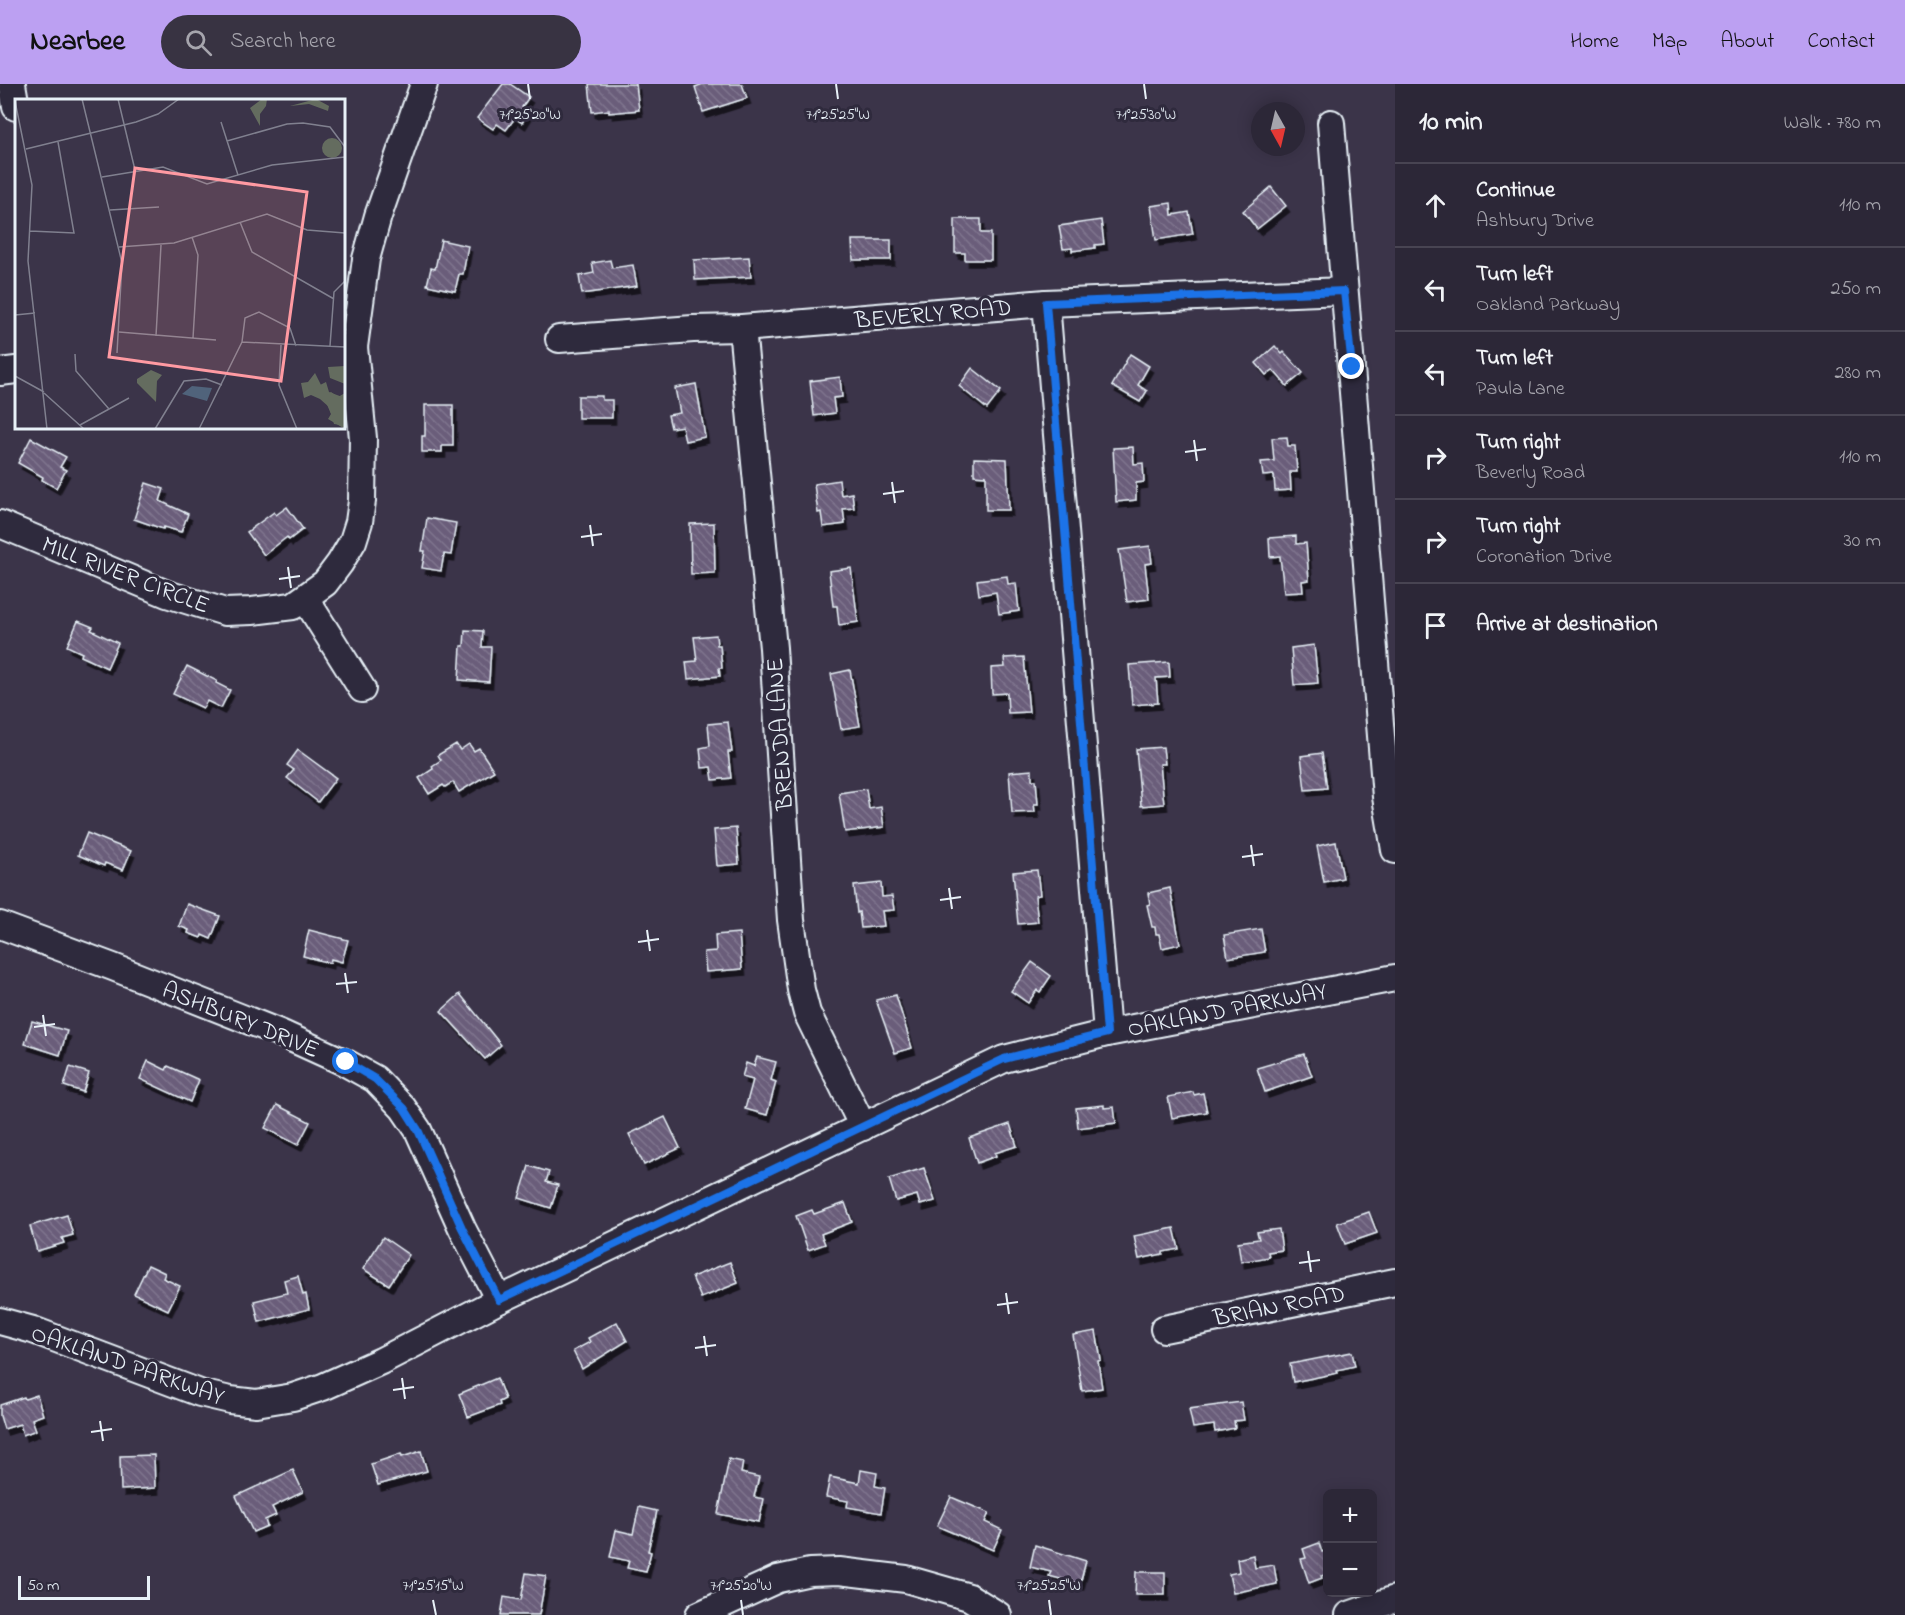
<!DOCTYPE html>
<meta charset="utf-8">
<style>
:root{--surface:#2c2737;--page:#383342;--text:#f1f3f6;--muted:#a6a5ad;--line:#484452;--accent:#bca0f2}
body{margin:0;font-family:"Indie Flower",sans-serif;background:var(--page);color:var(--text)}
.controls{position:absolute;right:18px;bottom:18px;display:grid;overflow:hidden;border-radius:9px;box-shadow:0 3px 15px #0003}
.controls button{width:54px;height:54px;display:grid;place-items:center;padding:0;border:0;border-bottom:2px solid var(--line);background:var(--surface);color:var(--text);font:30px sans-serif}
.compass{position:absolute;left:1251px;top:18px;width:54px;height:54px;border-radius:50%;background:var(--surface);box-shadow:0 3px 15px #0003;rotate:172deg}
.scale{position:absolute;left:18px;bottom:15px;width:132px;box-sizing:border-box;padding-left:6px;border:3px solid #e8f1f8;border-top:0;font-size:16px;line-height:21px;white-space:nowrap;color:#e8f1f8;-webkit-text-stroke:4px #2f2a3d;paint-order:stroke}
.stop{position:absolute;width:18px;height:18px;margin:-14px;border:4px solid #1a73e8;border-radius:50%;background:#fff}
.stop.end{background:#1a73e8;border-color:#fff;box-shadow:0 2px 6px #0008}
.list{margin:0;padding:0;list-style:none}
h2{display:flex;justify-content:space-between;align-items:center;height:78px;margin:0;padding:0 24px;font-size:26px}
h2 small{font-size:20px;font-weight:400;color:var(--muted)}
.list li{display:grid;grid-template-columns:39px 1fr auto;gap:18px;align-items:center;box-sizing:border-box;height:84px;padding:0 24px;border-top:2px solid var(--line)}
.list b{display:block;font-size:22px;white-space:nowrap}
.list p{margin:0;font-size:20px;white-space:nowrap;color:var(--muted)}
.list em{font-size:20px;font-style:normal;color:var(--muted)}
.icon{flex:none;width:33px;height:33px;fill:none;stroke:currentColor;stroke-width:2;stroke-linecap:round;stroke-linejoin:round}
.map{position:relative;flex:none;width:1395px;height:1531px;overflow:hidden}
header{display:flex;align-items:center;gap:36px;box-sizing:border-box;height:84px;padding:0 30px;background:var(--accent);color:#111}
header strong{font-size:28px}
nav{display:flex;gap:33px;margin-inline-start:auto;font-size:21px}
.search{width:420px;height:54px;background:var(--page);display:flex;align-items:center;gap:15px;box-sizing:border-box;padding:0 21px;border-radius:33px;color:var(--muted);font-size:22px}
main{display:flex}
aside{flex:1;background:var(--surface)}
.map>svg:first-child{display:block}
.building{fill:url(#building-back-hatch);stroke:#e8f1f8;stroke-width:1.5;filter:url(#shadow)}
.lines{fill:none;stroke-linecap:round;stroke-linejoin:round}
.minor-casing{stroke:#e8f1f8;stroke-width:30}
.minor{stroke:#2f2a3d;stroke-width:26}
.route{stroke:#1a73e8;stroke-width:8}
.ticks{fill:none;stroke:#e8f1f8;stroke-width:2}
.labels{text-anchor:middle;stroke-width:6;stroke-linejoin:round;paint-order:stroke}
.street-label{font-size:24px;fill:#e8f1f8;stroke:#2f2a3d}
.inset-road{fill:none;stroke:#80808f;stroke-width:1.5}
.view{fill:#ff9aa2;fill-opacity:0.15;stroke:#ff9aa2;stroke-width:3}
.inset-edge{fill:none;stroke:#e8f1f8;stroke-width:3}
.ticks-label{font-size:15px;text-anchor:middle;fill:#e8f1f8;stroke:#2f2a3d;stroke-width:6;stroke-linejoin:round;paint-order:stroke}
</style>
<header>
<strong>Nearbee</strong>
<div class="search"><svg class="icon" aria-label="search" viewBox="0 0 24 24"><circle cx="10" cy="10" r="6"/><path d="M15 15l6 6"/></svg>Search here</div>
<nav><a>Home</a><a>Map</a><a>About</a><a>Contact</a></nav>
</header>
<main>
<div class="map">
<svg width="1395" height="1531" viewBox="0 0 1395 1531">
<defs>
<pattern id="building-back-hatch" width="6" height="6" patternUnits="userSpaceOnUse" patternTransform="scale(1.5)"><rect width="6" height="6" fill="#6a5d7a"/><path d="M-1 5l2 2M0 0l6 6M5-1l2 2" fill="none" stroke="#7f758e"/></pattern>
<filter id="shadow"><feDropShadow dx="3.5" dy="6" stdDeviation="0" flood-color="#0009"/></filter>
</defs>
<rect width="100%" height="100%" fill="#3b3449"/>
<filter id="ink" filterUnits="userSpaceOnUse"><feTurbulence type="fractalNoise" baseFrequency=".0167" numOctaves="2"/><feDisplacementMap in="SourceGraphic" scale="12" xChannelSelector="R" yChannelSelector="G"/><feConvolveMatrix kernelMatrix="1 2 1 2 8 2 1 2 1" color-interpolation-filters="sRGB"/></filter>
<g filter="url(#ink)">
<g class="building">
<polygon points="503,0 510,0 529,13 522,23 529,28 522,39 515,34 506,46 497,40 493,45 477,34"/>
<polygon points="589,0 636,0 639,26 609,29 609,26 592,28"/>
<polygon points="703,0 742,0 747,14 703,28 695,3"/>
<polygon points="1271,103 1286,122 1257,145 1243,127"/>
<polygon points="1171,119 1172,131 1189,128 1193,150 1156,156 1151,122"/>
<polygon points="955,135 981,135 981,149 991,149 991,176 965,176 965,169 955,169"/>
<polygon points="1101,136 1104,160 1095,161 1095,164 1072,167 1072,164 1063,165 1059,142"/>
<polygon points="441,156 468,162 463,190 459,190 455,207 427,201 431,184 435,185"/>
<polygon points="852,156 891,156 891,176 853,176"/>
<polygon points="749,173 751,193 695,196 694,176"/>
<polygon points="610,176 612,184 633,181 637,202 582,210 579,192 594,189 592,179"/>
<polygon points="1275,262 1282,270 1284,268 1303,289 1287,302 1273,286 1266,291 1256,279"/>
<polygon points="1130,270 1149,282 1138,301 1147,307 1140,318 1112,302"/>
<polygon points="972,284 1001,307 987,325 959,302"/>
<polygon points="840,293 842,313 833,314 835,329 814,332 810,297"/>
<polygon points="696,300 705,353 685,357 682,342 671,344 668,331 680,329 675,304"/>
<polygon points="578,312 602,312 602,316 612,316 612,334 578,334"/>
<polygon points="425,321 453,321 453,362 442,362 442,368 422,368 422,352 425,352"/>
<polygon points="1287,353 1288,362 1295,362 1297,388 1290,388 1291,406 1275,407 1274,391 1263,392 1261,378 1274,377 1272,354"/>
<polygon points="31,354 66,373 60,383 66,386 56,404 42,396 43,393 18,379"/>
<polygon points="1133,363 1134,380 1143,379 1144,398 1136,399 1136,416 1116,418 1113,364"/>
<polygon points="974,374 1007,375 1009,426 986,426 986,390 985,392 974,391"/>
<polygon points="839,396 841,411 852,409 854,424 843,425 845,440 823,443 821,428 818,429 814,400"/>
<polygon points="146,399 164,405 160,417 188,430 181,448 164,443 163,445 134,435"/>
<polygon points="287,423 303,445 289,456 287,453 264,471 247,448 274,428 276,431"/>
<polygon points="427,434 456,439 451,471 444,470 441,487 422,484 425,467 422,467"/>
<polygon points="714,439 715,489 691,490 690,440"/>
<polygon points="1296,452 1296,460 1306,459 1309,496 1302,497 1303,508 1284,509 1280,472 1270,473 1269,454"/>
<polygon points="1150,462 1152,479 1145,480 1149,515 1127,518 1119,466"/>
<polygon points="851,484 858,538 839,541 837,522 833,522 829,487"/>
<polygon points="1007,492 1008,500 1016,499 1019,527 999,530 996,508 979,511 977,496"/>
<polygon points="78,537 93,543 91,546 118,559 107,584 81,572 82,569 67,562"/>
<polygon points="465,546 483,547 482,563 491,563 489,598 459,596 461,562 464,562"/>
<polygon points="716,551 717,561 720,561 722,584 719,584 720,592 688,595 686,578 697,577 694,553"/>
<polygon points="1314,561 1318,599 1294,601 1291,564"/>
<polygon points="1024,573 1029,628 1008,629 1007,609 992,610 991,584 1005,583 1004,574"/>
<polygon points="1169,578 1170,593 1156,594 1158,619 1132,621 1129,581"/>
<polygon points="187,582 217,597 216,599 230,606 221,624 207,617 203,624 173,610"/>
<polygon points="850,586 860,642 841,645 831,590"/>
<polygon points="728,638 732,668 728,668 731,694 713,696 711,683 702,684 700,664 710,662 708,640"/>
<polygon points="456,660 460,666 469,660 474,667 479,664 494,687 459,708 453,698 445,703 443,701 429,710 419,694 433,685 432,682 441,676 438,671"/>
<polygon points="1163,663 1165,680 1160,680 1164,720 1141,722 1136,665"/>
<polygon points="298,666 336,694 318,718 287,694 294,686 287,681"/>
<polygon points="1322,669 1327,704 1305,706 1301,672"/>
<polygon points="1032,686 1032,696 1036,696 1038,720 1034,720 1035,728 1012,729 1009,688"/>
<polygon points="866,705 869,725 881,723 884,743 845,748 839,709"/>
<polygon points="736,744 739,780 717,782 714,746"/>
<polygon points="87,749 131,767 123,786 105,779 104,782 78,771"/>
<polygon points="1336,758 1343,794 1324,798 1317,762"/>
<polygon points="1037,786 1040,811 1035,812 1038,838 1018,840 1013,788"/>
<polygon points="881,799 882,813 892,812 894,826 882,827 884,842 861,844 859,828 857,829 854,802"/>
<polygon points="1170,804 1180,860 1162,864 1159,850 1156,850 1155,843 1152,843 1147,821 1150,820 1148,809"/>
<polygon points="187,820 220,832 211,855 202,851 201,854 188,849 189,846 179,842"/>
<polygon points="1261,845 1265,868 1228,874 1224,851"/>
<polygon points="309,846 348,856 342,878 331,875 330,879 303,872"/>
<polygon points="739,849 742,885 706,888 704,868 716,867 715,851"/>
<polygon points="1032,878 1051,892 1040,908 1037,906 1028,919 1011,907"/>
<polygon points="460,910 501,961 485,975 441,927"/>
<polygon points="896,911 912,964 895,969 876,916"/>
<polygon points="32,937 67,947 60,971 25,960"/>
<polygon points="1304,970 1312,992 1265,1008 1257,984"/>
<polygon points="757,973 776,978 771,996 776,998 767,1031 745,1025 753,996 742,993 746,979 754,982"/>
<polygon points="148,977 166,986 168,982 199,996 190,1018 140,995"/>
<polygon points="70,983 89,989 83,1008 64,1002"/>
<polygon points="1193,1008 1194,1011 1203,1009 1207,1028 1172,1034 1168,1013"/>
<polygon points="277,1021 310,1038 298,1061 265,1044"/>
<polygon points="1104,1021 1104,1024 1114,1023 1116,1039 1078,1044 1076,1024"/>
<polygon points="665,1033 680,1064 644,1081 629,1050"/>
<polygon points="1010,1040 1017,1062 995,1069 996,1072 977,1079 969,1054"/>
<polygon points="529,1082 549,1088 546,1098 558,1101 551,1124 519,1114"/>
<polygon points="924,1084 935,1117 920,1121 917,1111 896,1117 889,1095"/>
<polygon points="845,1119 852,1138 821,1150 825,1160 808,1166 796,1132 812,1126 814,1130"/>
<polygon points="1369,1128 1377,1149 1345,1160 1337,1139"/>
<polygon points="67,1131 73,1151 62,1154 64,1159 37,1167 30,1142"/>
<polygon points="1174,1144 1179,1165 1163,1168 1163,1170 1139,1175 1134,1152"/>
<polygon points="1279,1145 1282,1166 1268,1168 1269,1173 1241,1178 1238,1158 1259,1155 1257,1148"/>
<polygon points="383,1153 409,1171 389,1201 363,1185"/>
<polygon points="730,1178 738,1199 701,1214 692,1193"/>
<polygon points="148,1181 165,1189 163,1194 180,1202 168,1226 134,1210"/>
<polygon points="298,1192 303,1211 306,1210 309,1225 259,1238 254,1217 287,1209 284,1196"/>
<polygon points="617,1238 627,1257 582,1285 573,1267 590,1258 588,1254"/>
<polygon points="1096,1247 1101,1276 1098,1277 1102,1304 1082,1307 1073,1251"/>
<polygon points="1352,1268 1355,1282 1337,1286 1338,1289 1293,1298 1290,1280"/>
<polygon points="497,1294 505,1315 499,1318 500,1321 468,1333 459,1310"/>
<polygon points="37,1311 43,1331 32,1335 36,1346 23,1351 20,1340 4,1345 0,1332 0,1321 24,1313 25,1315"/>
<polygon points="1241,1318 1244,1336 1234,1337 1235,1344 1215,1348 1214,1341 1193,1344 1189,1325"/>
<polygon points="421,1367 427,1387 378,1401 371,1380 401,1370 402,1373"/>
<polygon points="154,1371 155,1404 121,1406 120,1372"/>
<polygon points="729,1375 743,1378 741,1389 759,1393 754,1413 764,1415 759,1438 718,1430"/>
<polygon points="293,1386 303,1408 272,1423 276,1431 265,1436 267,1442 253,1448 236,1412"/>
<polygon points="861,1386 877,1389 875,1402 885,1404 881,1429 847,1423 848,1417 826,1413 830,1393 859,1399"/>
<polygon points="951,1413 989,1429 985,1438 1002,1446 993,1466 937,1442"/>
<polygon points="639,1423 657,1427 648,1467 651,1468 646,1488 627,1484 629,1477 610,1473 616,1446 633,1450"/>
<polygon points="1319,1459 1322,1468 1328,1466 1328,1490 1321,1492 1322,1494 1309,1499 1301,1475 1306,1474 1303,1465"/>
<polygon points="1035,1461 1086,1477 1080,1500 1049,1492 1051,1488 1030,1483"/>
<polygon points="1253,1471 1255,1484 1274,1481 1277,1500 1233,1509 1229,1490 1239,1488 1237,1475"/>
<polygon points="1136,1488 1165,1488 1165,1511 1135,1511"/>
<polygon points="526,1489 546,1492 539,1531 501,1531 504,1513 521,1516"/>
</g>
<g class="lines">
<defs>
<g id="minor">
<polyline points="12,0 16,23"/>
<polyline points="1331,39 1386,713 1395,766"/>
<polyline points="1046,219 1107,949"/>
<polyline points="742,244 773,564 791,836 801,906 807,929 863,1043"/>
<polyline points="559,255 693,245 742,244 1046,219 1344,207"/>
<polyline points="344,264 354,263 366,175 378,132 424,0"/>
<polyline points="0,288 16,286"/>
<polyline points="0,440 167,510 225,528 252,527 293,522 325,499 340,479 353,457 359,438 362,417 363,354 354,263"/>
<polyline points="305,514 362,605"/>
<polyline points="0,841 113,883 280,949 346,979 375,995 403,1024 418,1046 462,1144 499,1216"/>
<polyline points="0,1237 33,1246 200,1309 230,1316 256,1319 293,1313 323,1303 381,1277 499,1216 1004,975 1107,949 1395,894"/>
<polyline points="1164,1245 1395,1198"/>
<polyline points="699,1531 778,1495 810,1488 839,1487 906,1495 969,1513 998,1531"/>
<polyline points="1349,1531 1395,1515"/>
</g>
</defs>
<use href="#minor" class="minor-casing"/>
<use href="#minor" class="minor"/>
</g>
</g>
<g class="lines" filter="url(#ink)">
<polyline class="route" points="346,978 375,995 404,1024 418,1046 462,1144 499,1216 1004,975 1107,949 1046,219 1344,207 1352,283"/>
</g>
<path class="ticks" d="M 528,0 L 530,15M 836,0 L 838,15M 1144,0 L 1146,15M 1194,356 L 1197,377M 1185,368 L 1206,365M 892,398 L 895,419M 883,410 L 904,407M 590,441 L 593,462M 581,453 L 602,450M 288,483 L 291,504M 279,495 L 300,492M 1251,761 L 1254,782M 1242,773 L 1263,770M 949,804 L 952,825M 940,816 L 961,813M 647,846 L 650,867M 638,858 L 659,855M 345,889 L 348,909M 336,900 L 357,898M 43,931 L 46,952M 34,943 L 55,940M 1308,1167 L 1311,1188M 1299,1179 L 1320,1176M 1006,1209 L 1009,1230M 997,1221 L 1018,1218M 704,1252 L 707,1272M 695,1264 L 716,1261M 402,1294 L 405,1315M 393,1306 L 414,1303M 100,1337 L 103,1357M 91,1348 L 112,1345M 433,1516 L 436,1531M 741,1516 L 743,1531M 1049,1516 L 1051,1531"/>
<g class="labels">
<g class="street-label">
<text transform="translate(933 229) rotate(-5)" y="8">BEVERLY ROAD</text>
<text transform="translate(126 490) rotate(21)" y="8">MILL RIVER CIRCLE</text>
<text transform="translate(779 650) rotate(-94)" y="8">BRENDA LANE</text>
<text transform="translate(1227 925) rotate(-11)" y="8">OAKLAND PARKWAY</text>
<text transform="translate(241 935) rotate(22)" y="8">ASHBURY DRIVE</text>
<text transform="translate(1279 1221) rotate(-11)" y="8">BRIAN ROAD</text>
<text transform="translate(128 1280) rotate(19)" y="8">OAKLAND PARKWAY</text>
</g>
</g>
<g transform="translate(15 15)">
<rect width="330" height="330" fill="#3b3449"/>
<path d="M 247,0 L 252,0 L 251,7 L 245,15 L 245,27 L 235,9 ZM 301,0 L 314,7 L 313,12 L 294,5 L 275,7 ZM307 49a10 10 0 1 1 20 0a10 10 0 1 1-20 0ZM 330,267 L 330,285 L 315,279 L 313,268 ZM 136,271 L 147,276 L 142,282 L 141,303 L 122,284 L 122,280 ZM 300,274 L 311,296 L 316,293 L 323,298 L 330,294 L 326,326 L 319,325 L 314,308 L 305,300 L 296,296 L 289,299 L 286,284 L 293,283 Z" fill="#646c5f"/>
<path d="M 311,283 L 314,293 L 330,299 L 330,330 L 313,320 L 316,315 L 310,301 L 298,295 L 299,289 Z" fill="#646c5f"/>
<path d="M 177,287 L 197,289 L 192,302 L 167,295 Z" fill="#50637b"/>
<path class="inset-road" d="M 67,0 L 107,164 L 102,254M 103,0 L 120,71M 0,2 L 17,86 L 13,162 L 32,330M 206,23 L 223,76M 212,42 L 272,25 L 288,24 L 315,28 L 330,48M 11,50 L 121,23 L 143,15 L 164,0M 87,78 L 148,68 L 192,85 L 257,66 L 330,58M 95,111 L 144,108M 225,123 L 237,153 L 319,200M 15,132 L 59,134 L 43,43M 177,138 L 183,156 L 178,239M 104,148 L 159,144 L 252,115 L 292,131 L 330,134M 0,216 L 20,214M 104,233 L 201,241M 141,237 L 146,146M 227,243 L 230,219 L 244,213 L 275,229 L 281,247M 266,246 L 264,286 L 282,330M 315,247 L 319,193 L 330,182M 60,255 L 61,272 L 94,310M 0,277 L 29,293M 29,294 L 69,330M 65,326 L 114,299M 140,330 L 169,282 L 191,280 L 207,286M 184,330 L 227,243 L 330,248"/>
<path class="view" d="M 120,69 L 292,93 L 266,282 L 94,258 Z"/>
<rect width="330" height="330" class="inset-edge"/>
</g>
<g class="ticks-label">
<text x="530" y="35">71°25'20"W</text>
<text x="838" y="35">71°25'25"W</text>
<text x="1146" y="35">71°25'30"W</text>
<text x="433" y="1506">71°25'15"W</text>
<text x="741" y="1506">71°25'20"W</text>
<text x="1049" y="1506">71°25'25"W</text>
</g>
</svg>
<div class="controls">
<button>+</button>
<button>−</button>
</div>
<svg class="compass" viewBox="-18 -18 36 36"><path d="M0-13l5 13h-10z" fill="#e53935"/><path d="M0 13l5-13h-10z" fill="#a6a5ad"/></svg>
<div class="scale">50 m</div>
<div class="stop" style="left:346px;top:978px"></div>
<div class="stop end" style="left:1352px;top:283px"></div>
</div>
<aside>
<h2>10 min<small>Walk · 780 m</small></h2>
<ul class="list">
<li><svg class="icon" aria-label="ahead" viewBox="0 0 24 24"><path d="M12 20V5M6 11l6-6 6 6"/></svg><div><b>Continue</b><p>Ashbury Drive</p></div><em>110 m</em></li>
<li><svg class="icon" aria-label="left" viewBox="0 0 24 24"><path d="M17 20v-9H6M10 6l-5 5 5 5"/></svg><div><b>Turn left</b><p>Oakland Parkway</p></div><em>250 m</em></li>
<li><svg class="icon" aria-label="left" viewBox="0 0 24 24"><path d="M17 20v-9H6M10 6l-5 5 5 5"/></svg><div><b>Turn left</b><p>Paula Lane</p></div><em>280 m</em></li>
<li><svg class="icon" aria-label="right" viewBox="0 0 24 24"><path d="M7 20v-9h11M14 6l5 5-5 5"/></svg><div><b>Turn right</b><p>Beverly Road</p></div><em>110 m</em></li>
<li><svg class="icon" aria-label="right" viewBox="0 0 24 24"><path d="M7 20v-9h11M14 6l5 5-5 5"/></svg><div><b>Turn right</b><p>Coronation Drive</p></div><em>30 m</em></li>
<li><svg class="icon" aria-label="arrive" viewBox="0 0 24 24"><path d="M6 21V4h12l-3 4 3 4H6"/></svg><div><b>Arrive at destination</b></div></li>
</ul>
</aside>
</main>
